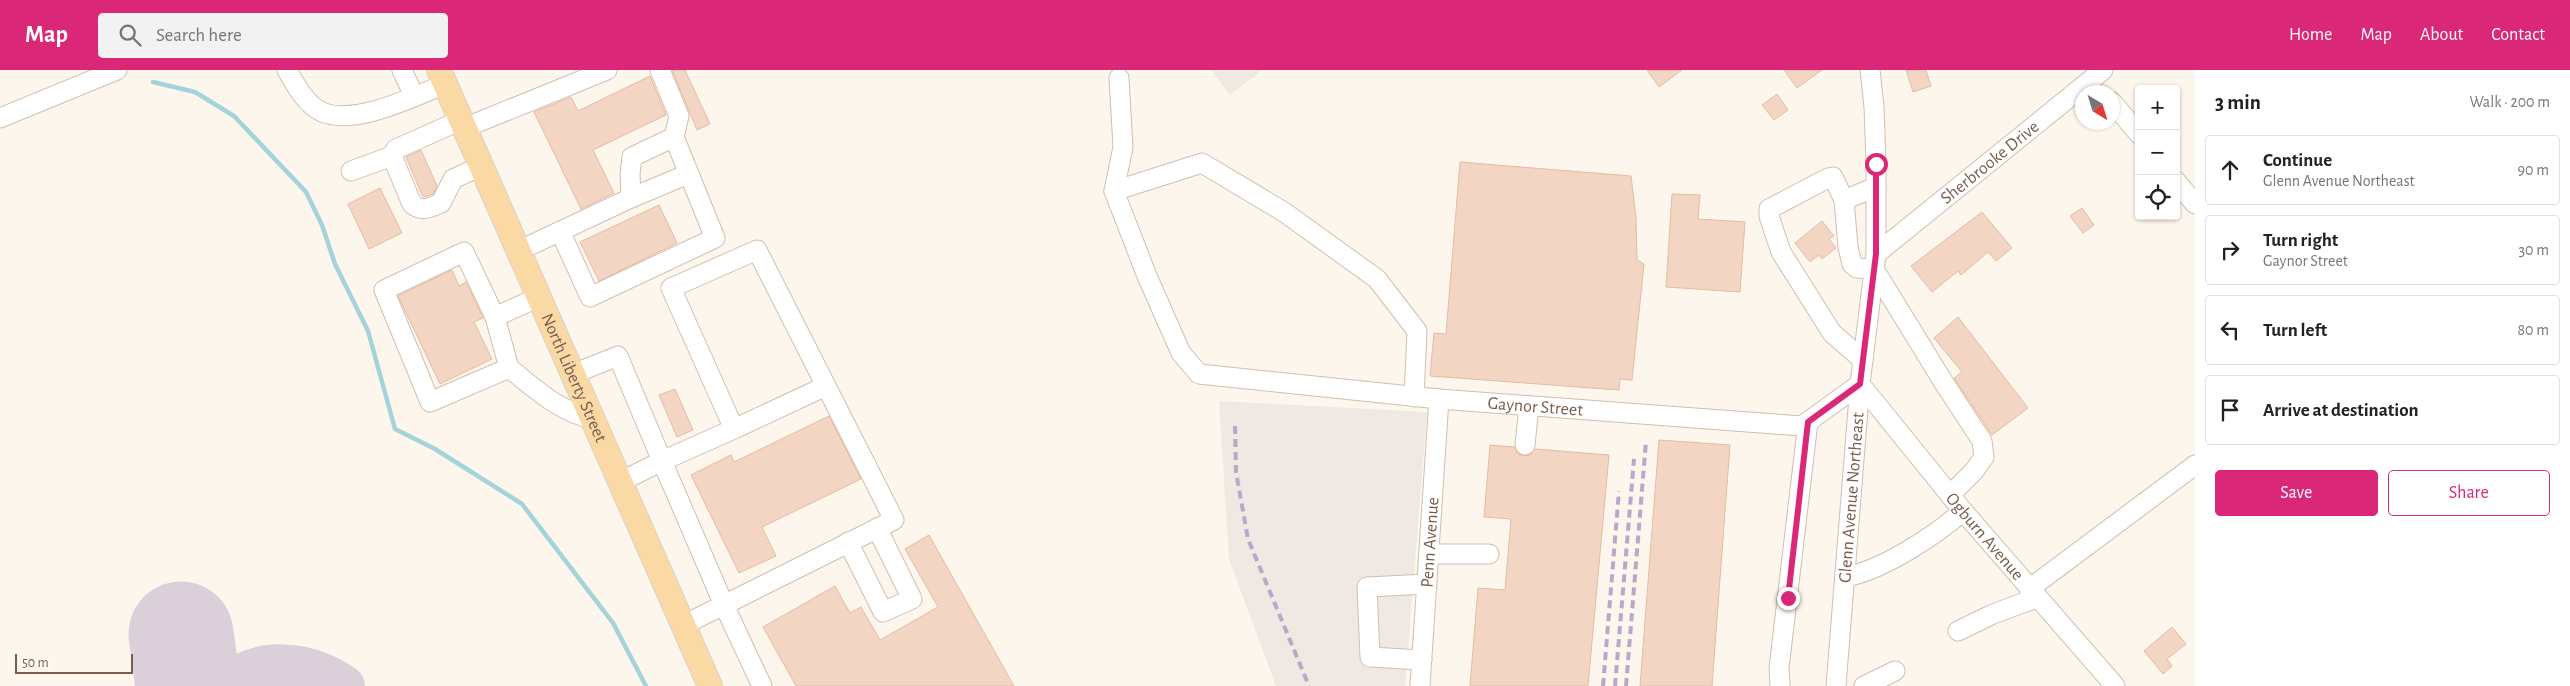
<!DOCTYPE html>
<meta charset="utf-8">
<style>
:root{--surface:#fff;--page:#f2f2f2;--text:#222;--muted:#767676;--line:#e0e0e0;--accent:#db2777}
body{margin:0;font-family:"Alegreya Sans",sans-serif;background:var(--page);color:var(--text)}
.controls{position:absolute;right:15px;top:15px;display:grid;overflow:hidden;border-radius:5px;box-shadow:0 1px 4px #0004}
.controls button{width:45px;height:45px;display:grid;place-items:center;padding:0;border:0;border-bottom:1px solid var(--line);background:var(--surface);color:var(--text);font:25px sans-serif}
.compass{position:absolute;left:2075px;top:15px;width:45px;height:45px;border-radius:50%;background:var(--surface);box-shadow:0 1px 4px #0004;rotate:142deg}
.scale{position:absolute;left:15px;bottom:12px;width:118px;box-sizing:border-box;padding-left:5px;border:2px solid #7a5c4d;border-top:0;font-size:14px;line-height:18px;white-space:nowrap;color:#7a5c4d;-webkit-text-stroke:4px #fffaf3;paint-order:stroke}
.stop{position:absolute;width:15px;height:15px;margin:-11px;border:4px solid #db2777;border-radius:50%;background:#fff}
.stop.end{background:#db2777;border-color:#fff;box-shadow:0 1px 5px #0008}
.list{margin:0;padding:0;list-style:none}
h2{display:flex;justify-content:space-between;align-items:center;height:65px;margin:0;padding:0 20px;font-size:21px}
h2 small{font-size:16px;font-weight:400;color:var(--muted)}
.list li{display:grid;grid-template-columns:32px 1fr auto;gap:15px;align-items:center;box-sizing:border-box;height:70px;margin:0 10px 10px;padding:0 10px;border:1px solid var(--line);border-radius:5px}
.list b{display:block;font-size:19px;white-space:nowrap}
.list p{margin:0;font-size:16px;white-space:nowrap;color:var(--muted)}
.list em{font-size:16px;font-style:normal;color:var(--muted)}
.actions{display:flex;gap:10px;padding:15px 20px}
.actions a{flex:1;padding:11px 0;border:1px solid var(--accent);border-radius:5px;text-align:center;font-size:18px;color:var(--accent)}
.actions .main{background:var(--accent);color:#fff}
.icon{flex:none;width:28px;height:28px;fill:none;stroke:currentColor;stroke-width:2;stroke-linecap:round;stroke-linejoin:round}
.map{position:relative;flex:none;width:2195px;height:616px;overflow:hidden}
header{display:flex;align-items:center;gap:30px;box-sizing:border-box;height:70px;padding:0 25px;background:var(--accent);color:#fff}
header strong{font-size:24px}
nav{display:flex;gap:28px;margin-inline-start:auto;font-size:18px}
.search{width:350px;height:45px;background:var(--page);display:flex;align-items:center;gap:12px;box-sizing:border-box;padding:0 18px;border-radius:5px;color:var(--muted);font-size:19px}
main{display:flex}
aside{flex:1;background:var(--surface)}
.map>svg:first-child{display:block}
.industrial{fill:#efe9e4}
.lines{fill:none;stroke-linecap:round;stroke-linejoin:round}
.stream{stroke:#a5d3da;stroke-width:4.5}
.taxiway{stroke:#dbcfda;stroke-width:42}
.runway{stroke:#dbcfda;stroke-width:105}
.building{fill:#f3d5c3;stroke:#e6bba3}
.minor-casing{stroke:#d1beb0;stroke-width:21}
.major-casing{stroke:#dad1cd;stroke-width:26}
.minor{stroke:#fff;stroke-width:19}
.major{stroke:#fbd9a5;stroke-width:24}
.rail{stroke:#b9a8c9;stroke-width:4;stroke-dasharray:8 5;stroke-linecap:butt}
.route{stroke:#db2777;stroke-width:6}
.labels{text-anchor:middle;stroke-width:4.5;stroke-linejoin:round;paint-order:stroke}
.street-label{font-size:18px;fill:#7a5c4d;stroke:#fffaf3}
</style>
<header>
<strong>Map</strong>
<div class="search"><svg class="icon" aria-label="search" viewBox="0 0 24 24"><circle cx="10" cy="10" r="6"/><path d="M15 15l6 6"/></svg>Search here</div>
<nav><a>Home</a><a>Map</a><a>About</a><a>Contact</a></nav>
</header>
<main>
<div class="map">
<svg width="2195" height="616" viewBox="0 0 2195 616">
<rect width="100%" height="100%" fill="#fdf6ec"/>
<g class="industrial">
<polygon points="1211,0 1262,0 1230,25"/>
<polygon points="1219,331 1427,342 1405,616 1276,616 1229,489"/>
</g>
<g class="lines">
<polyline class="stream" points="153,12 195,22 234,46 306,122 322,155 335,194 368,261 395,359 435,379 522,434 613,553 646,616"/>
<path class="taxiway" d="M 227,616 C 259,585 309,592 344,616"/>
<polyline class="runway" points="181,564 188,616"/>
</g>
<g class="building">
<polygon points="672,0 685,0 710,54 697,60"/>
<polygon points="1647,0 1682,0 1659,17"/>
<polygon points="1784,0 1822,0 1797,18"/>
<polygon points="1906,0 1926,0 1931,16 1913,22"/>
<polygon points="650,6 666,45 593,80 614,123 581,139 534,42 571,27 578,41"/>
<polygon points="1777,24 1788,40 1774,50 1762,35"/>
<polygon points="421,80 437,116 433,124 423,127 406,87"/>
<polygon points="1460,92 1631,106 1636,148 1637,190 1644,194 1632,310 1620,309 1619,320 1430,306 1434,263 1446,264"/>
<polygon points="380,118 402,163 369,179 348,134"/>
<polygon points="1672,124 1700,125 1698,149 1745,152 1740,222 1666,217"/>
<polygon points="659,135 677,173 599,211 580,172"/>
<polygon points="2082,138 2094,155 2083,163 2070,146"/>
<polygon points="1982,142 2012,178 1996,191 1988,182 1961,205 1958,201 1932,222 1911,196"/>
<polygon points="1822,151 1834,166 1829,169 1836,178 1822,189 1819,185 1810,192 1795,173"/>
<polygon points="452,200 459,216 466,212 483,248 474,252 492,289 440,314 398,226"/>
<polygon points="1958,247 2028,338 1992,365 1954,308 1962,302 1934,268"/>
<polygon points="675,319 693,360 677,367 659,325"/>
<polygon points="829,346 861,409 762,457 776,486 739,503 691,405 731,385 734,392"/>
<polygon points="1659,370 1730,375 1712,616 1640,616"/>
<polygon points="1490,375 1514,377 1518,384 1524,386 1530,385 1535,379 1609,385 1588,616 1470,616 1478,518 1505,520 1511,449 1484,447"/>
<polygon points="929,465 1014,616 796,616 763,557 835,516 850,543 861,537 880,570 938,537 905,479"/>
<polygon points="2172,557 2186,574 2167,589 2172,596 2163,604 2144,581"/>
</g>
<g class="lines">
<defs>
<g id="minor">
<path d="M 287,0 C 295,14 306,35 322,42 C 355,56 413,27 445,14"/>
<polyline points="402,0 414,26"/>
<path id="s1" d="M 1119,8 L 1123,77 L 1114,121 L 1147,206 L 1181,283 L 1199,304 L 1439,329 L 1802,356 L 1860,314 L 1963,441 L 2115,616"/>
<polyline points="2112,32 2139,64"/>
<polyline points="0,48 117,0"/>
<path d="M 461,50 L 396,79 L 392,86 L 412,134 C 422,143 431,137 441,133 L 453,109 L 481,96"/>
<polyline points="464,58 607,0"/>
<polyline points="351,101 392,86"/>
<polyline points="2176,111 2195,134"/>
<polyline points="1114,121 1202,93 1284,142 1377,209 1417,261 1414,327"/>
<polyline points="631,128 688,104"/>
<polyline points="1844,130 1848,177 1852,194 1857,198 1874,199 1944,313 1982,371 1984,387 1974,401 1950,425"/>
<polyline points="560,161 590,227 715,168 674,67"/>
<polyline points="518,181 631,128 630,104 632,87 674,67 679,46 660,0"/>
<path id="s2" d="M 1876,184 L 2103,0"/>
<polyline points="495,247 464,182 384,220 430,332 509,298 495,247 539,227"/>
<polyline points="1863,290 1832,263 1781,182 1769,146 1769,139 1828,108 1833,107 1844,130 1876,117"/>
<path d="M 509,298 C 536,319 559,342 593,349"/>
<polyline points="573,304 618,286 662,391 620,412"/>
<polyline points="1525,375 1529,336"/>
<polyline points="848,472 883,542 912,529 877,458"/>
<polyline points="1429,484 1489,484"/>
<path d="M 1845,507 C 1881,501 1935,466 1963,441"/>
<polyline points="2029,519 2195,395"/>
<polyline points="683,555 724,535 662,391 734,359"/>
<polyline points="1958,561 1993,544 2036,528"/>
<polyline points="1422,590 1370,587 1367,517 1427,514"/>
<polyline points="762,616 724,535 894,450 757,180 671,218 734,359 826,316"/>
<path id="s3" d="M 1420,616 L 1439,329"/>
<polyline points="1780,616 1779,598 1808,352"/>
<path id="s4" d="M 1836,616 L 1860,314 L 1876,184 L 1876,93 L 1874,37 L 1870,0"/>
<polyline points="1864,616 1895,601"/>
</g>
<g id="major">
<path id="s5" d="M 439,0 L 710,616"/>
</g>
</defs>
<use href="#minor" class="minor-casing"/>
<use href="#major" class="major-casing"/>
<use href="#minor" class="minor"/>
<use href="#major" class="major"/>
<g class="rail">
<polyline points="1235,356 1236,402 1248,469 1309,616"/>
<polyline points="1603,616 1619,421"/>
<polyline points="1615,616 1634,389"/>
<polyline points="1626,616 1646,371"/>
</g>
</g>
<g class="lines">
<polyline class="route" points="1788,528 1808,352 1860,314 1876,184 1876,94"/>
</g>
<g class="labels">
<g class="street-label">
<text dy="6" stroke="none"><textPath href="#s2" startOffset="146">Sherbrooke Drive</textPath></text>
<text dy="6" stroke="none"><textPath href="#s5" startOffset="336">North Liberty Street</textPath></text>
<text dy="6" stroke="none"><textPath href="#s1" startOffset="655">Gaynor Street</textPath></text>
<text dy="6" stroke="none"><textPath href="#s4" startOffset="189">Glenn Avenue Northeast</textPath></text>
<text dy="6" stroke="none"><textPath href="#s1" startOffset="1191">Ogburn Avenue</textPath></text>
<text dy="6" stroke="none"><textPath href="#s3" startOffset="144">Penn Avenue</textPath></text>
</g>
</g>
</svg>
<div class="controls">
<button>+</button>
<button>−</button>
<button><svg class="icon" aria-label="locate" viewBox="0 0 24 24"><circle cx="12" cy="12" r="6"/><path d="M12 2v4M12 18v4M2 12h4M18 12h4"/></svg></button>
</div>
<svg class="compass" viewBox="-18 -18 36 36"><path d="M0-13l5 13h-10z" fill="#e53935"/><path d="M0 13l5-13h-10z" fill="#767676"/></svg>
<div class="scale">50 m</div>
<div class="stop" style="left:1876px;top:94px"></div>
<div class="stop end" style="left:1788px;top:528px"></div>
</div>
<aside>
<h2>3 min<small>Walk · 200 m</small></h2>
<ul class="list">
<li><svg class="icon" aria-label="ahead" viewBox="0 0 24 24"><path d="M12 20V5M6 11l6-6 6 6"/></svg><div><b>Continue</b><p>Glenn Avenue Northeast</p></div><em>90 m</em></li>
<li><svg class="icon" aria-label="right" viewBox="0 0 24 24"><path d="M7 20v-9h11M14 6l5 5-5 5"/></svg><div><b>Turn right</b><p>Gaynor Street</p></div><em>30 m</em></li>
<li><svg class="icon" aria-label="left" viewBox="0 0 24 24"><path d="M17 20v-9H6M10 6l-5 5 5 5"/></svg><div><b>Turn left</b></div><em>80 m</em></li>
<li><svg class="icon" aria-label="arrive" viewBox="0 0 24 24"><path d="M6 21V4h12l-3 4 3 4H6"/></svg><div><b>Arrive at destination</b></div></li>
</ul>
<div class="actions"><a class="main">Save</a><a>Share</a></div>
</aside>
</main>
